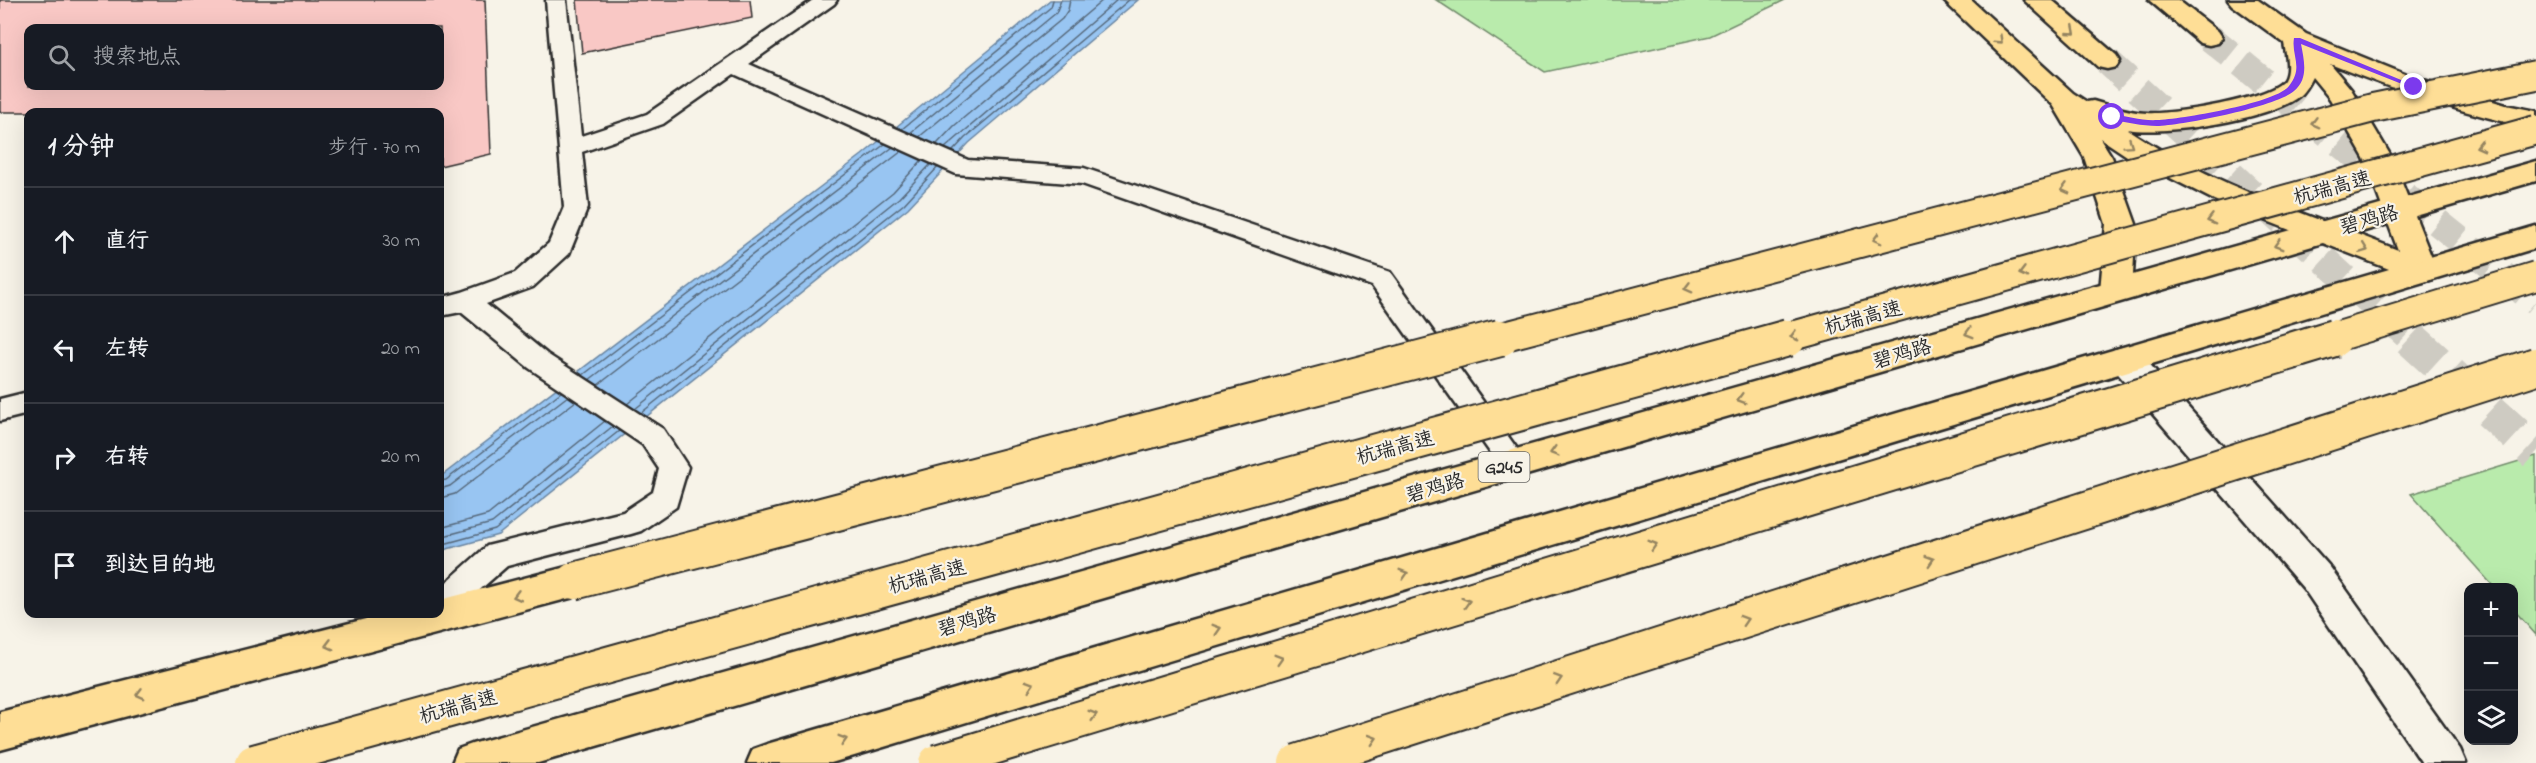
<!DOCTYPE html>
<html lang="zh">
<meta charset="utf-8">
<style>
:root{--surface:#171b24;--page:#20242c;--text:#f1f3f6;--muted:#9ea1a6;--line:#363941}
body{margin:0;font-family:"Indie Flower","LXGW WenKai TC",sans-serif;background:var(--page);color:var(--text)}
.controls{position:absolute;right:18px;bottom:18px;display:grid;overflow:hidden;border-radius:12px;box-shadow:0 6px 24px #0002}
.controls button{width:54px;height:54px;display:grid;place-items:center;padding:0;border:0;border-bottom:2px solid var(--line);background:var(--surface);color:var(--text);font:30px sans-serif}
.stop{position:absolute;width:18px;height:18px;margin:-14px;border:4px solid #7c3aed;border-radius:50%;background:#fff}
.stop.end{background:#7c3aed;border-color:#fff;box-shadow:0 2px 6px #0008}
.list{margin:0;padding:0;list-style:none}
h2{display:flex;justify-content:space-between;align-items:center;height:78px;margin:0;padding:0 24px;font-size:26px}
h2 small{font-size:20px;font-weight:400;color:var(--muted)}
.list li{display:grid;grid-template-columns:39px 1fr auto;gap:18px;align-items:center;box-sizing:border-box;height:108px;padding:0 24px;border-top:2px solid var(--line)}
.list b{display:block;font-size:22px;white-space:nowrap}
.list em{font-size:20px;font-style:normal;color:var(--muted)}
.icon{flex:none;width:33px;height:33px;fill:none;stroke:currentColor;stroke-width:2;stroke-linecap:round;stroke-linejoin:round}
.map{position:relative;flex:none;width:2536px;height:763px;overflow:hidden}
.search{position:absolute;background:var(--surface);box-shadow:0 6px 24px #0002;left:24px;top:24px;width:420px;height:66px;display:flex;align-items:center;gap:15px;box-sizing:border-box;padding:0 21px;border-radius:12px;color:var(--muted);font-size:22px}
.panel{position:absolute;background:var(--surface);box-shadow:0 6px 24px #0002;left:24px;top:108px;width:420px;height:510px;border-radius:12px}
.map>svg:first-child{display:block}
.green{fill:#b9ebac;stroke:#728b6c;stroke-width:1.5}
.water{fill:#98c5f2;stroke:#6c87a2;stroke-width:1.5}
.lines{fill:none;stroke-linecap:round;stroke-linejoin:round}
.shore{stroke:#57697b;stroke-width:1.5}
.building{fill:#f9c8c5;stroke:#2b2b2b;stroke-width:1.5;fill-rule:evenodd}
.primary-tunnel-far1{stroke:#cecbc2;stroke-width:28;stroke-dasharray:28 14;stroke-linecap:butt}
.primary-tunnel{stroke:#cecbc2;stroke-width:36;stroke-dasharray:36 18;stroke-linecap:butt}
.service-casing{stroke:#2b2b2b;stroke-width:5}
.minor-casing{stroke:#2b2b2b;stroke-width:5}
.primary-casing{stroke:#2b2b2b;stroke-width:5}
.trunk-casing{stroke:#2b2b2b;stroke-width:5}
.motorway-casing{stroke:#2b2b2b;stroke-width:5}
.service{fill:#f7f3e8;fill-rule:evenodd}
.minor{fill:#f7f3e8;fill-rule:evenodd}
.primary{fill:#fede96;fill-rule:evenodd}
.trunk{fill:#fede96;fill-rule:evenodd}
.motorway{fill:#fede96;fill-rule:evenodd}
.motorway-bridge-far1-casing{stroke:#2b2b2b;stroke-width:32;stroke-linecap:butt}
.motorway-bridge-casing{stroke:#2b2b2b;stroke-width:40;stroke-linecap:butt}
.motorway-bridge-far1{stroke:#fede96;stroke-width:28}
.motorway-bridge{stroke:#fede96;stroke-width:36}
.oneway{stroke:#948460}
.route{fill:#7c3aed}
.labels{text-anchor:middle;stroke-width:4.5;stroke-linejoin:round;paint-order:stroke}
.shield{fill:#f7f3e8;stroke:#686764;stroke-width:1.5}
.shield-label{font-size:18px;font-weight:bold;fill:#2b2b2b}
.street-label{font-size:20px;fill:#2b2b2b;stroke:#f7f3e8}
</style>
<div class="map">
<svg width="2536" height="763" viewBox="0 0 2536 763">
<rect width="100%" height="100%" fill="#f7f3e8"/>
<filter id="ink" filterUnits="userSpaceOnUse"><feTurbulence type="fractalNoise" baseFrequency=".0167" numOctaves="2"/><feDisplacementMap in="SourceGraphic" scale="12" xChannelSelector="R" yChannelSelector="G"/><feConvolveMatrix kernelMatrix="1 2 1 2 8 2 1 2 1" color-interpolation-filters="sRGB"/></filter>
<g filter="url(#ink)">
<g class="green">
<polygon points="1436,0 1785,0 1710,36 1545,72"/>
<polygon points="2536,456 2536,635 2514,610 2514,588 2494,587 2411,494"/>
</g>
<polygon class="water" points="1050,0 1138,0 969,143 908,208 498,535 440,551 440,477 862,155"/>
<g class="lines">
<g class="shore">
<polyline points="902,129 1051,7 1053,0"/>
<polyline points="910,133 1056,13 1061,0"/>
<polyline points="919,137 1062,19 1068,10 1070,0"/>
<polyline points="936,145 954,126 1103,0"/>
<polyline points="945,148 1117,0"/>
<polyline points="952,152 965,138 1129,0"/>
<polyline points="583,375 885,144"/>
<polyline points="589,380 893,147"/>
<polyline points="598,385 902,151"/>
<polyline points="627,404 893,192 922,160"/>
<polyline points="635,409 899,198 931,164"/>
<polyline points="641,413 904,204 938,167"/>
<polyline points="440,481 446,480 561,392"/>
<polyline points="440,489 450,486 568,396"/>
<polyline points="440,498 455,494 576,401"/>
<polyline points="440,528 488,515 605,421"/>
<polyline points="440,537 492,523 613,426"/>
<polyline points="440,545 495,530 619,431"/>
</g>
</g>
<g class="building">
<path d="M 0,0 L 485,0 L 491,154 L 440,166 L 440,112 L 0,112 ZM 28,28 L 440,28 L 440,86 L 28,86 Z"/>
<polygon points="577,0 750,0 752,18 582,53"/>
</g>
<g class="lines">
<g class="primary-tunnel-far1">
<polyline points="2209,37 2536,302"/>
<polyline points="2107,61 2411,339"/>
</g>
<polyline class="primary-tunnel" points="2410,338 2536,453"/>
<defs>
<g id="service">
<polygon points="546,0 566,0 581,136 647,114 813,0 837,0 834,4 749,64 968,160 1084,168 1390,272 1528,464 1524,472 1514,476 1504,472 1372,286 1082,184 956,174 734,74 663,124 582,152 588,207 569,254 533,287 486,304 547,354 663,429 688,467 676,507 641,531 631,534 507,566 451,615 440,619 429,615 428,614 440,614 440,588 487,546 623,512 653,492 659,469 643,445 529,368 461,312 440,316 440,298 462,292 515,273 549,243 564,207"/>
<polygon points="28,392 28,414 0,421 0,399"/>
</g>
<polygon id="minor" points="2125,347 2137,350 2330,567 2460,749 2466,763 2422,763 2304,589 2113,368 2109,359 2113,350"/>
<g id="primary">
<path d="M 1943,0 L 1971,0 L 2073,93 L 2087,102 L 2093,101 C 2111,106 2128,112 2147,113 C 2171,115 2271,99 2284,80 C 2290,69 2286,55 2284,43 L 2232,5 L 2228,0 L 2258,0 L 2306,34 L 2407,75 L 2506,105 L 2536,111 L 2536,129 C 2465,114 2397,91 2330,64 L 2351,89 L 2392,158 L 2437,271 L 2433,279 L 2422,282 L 2214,200 L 2127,156 L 2100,138 L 2112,157 L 2136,224 L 2132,291 L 2127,299 L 2116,302 L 2105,299 L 2100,291 L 2106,224 L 2084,157 L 2053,105 ZM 2312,77 L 2330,99 L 2364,158 L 2398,250 C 2307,214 2209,184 2127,129 C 2163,136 2272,119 2299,96 C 2305,91 2309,83 2312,77 Z"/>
<polygon points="2024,0 2052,0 2116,55 2120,61 2116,67 2107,69 2098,67"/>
<polygon points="2149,0 2178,0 2218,31 2222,37 2218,43 2209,45 2200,43"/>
</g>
<g id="trunk">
<polygon points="2536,161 2536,181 538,763 452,763 458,749 472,744"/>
<polygon points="2536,226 2536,248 831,763 747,763 753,749 767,744"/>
</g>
<polygon id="motorway" points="574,565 587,570 592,581 587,592 574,597 0,750 0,712 385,614 440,614 440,600"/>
</defs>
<use href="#service" class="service-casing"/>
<use href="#minor" class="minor-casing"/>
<use href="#primary" class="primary-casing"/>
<use href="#trunk" class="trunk-casing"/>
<use href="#motorway" class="motorway-casing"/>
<use href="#service" class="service"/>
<use href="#minor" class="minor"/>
<use href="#primary" class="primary"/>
<use href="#trunk" class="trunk"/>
<use href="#motorway" class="motorway"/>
<defs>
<g id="motorway-bridge-far1">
<polyline points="1494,339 2373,108 2536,75"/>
<polyline points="1782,339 2536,130"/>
<polyline points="2329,339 2536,276"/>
</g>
<g id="motorway-bridge">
<polyline points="574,581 1500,338"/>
<polyline points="254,763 1788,338"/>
<polyline points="937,763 2334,338"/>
<polyline points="1297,763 2536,366"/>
</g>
</defs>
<use href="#motorway-bridge-far1" class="motorway-bridge-far1-casing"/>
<use href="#motorway-bridge" class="motorway-bridge-casing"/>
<use href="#motorway-bridge-far1" class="motorway-bridge-far1"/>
<use href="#motorway-bridge" class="motorway-bridge"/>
</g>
<defs><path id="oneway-chevron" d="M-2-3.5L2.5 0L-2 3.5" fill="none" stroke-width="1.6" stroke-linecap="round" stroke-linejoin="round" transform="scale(1.5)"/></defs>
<g class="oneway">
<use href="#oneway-chevron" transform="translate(2072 31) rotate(41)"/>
<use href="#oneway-chevron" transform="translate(1999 40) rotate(43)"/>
<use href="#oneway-chevron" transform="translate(2315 123) rotate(165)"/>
<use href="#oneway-chevron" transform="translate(2129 144) rotate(34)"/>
<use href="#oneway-chevron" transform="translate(2480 146) rotate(165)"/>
<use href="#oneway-chevron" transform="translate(2065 189) rotate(165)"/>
<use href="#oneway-chevron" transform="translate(2211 220) rotate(165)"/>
<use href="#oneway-chevron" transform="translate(1877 239) rotate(165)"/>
<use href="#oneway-chevron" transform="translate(2278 245) rotate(164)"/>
<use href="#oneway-chevron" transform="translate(2364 249) rotate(21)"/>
<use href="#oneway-chevron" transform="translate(2023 273) rotate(165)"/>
<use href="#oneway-chevron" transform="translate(1688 288) rotate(165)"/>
<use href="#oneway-chevron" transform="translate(1969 333) rotate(164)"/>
<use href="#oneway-chevron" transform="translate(1794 336) rotate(165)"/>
<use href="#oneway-chevron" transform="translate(1741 399) rotate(164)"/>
<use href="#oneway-chevron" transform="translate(1554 452) rotate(164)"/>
<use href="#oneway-chevron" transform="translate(1653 545) rotate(-17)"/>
<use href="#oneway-chevron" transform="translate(1930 560) rotate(-18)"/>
<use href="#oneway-chevron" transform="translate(1404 574) rotate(-17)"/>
<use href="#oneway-chevron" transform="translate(517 596) rotate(165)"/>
<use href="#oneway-chevron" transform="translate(1466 602) rotate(-17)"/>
<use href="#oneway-chevron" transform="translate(1744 620) rotate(-18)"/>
<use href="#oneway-chevron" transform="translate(1217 629) rotate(-17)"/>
<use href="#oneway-chevron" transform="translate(329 645) rotate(165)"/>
<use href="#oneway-chevron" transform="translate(1279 659) rotate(-17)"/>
<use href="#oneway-chevron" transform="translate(1558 679) rotate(-18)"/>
<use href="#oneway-chevron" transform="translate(1030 685) rotate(-17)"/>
<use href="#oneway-chevron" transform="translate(140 694) rotate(165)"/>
<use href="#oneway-chevron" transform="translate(1093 715) rotate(-17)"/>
<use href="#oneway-chevron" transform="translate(1373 739) rotate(-18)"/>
<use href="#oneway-chevron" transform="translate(843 740) rotate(-17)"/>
</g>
</g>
<path class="route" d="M 2294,38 L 2300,38 L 2418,87 L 2412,88 L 2301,44 C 2304,60 2309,79 2294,91 C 2275,107 2183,125 2157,126 C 2142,126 2126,122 2112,120 L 2108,117 L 2112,114 C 2126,116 2143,121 2157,120 C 2181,119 2276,103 2289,86 C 2304,67 2291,56 2294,38 Z"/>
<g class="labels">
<rect class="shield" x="1478.5" y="452" width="51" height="30" rx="4.5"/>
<g class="shield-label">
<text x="1504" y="473">G245</text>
</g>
<g class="street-label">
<text transform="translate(2332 187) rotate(-15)" y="7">杭瑞高速</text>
<text transform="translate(2369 219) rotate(-16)" y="7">碧鸡路</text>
<text transform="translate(1863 317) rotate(-15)" y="7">杭瑞高速</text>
<text transform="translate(1902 353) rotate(-16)" y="7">碧鸡路</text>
<text transform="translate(1395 447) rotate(-15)" y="7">杭瑞高速</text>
<text transform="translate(1435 487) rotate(-16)" y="7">碧鸡路</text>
<text transform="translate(927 576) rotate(-15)" y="7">杭瑞高速</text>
<text transform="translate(967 621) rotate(-16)" y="7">碧鸡路</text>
<text transform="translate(458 706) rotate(-15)" y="7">杭瑞高速</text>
</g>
</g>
</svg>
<div class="controls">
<button>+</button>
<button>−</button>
<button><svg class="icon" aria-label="layers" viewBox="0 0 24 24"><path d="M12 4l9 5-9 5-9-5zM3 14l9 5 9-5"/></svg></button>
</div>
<div class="stop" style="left:2112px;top:117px"></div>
<div class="stop end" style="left:2414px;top:87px"></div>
<div class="search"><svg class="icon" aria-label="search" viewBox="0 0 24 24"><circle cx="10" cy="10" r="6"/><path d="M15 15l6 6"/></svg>搜索地点</div>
<section class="panel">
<h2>1 分钟<small>步行 · 70 m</small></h2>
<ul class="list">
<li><svg class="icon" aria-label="ahead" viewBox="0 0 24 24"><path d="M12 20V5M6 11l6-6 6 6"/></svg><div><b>直行</b></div><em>30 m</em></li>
<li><svg class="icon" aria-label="left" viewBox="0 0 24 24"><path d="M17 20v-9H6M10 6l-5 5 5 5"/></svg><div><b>左转</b></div><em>20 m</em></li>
<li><svg class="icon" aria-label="right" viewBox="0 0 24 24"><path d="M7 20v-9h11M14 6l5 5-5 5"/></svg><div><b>右转</b></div><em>20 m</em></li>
<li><svg class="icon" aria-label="arrive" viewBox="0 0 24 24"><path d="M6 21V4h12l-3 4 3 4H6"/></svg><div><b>到达目的地</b></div></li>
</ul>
</section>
</div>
